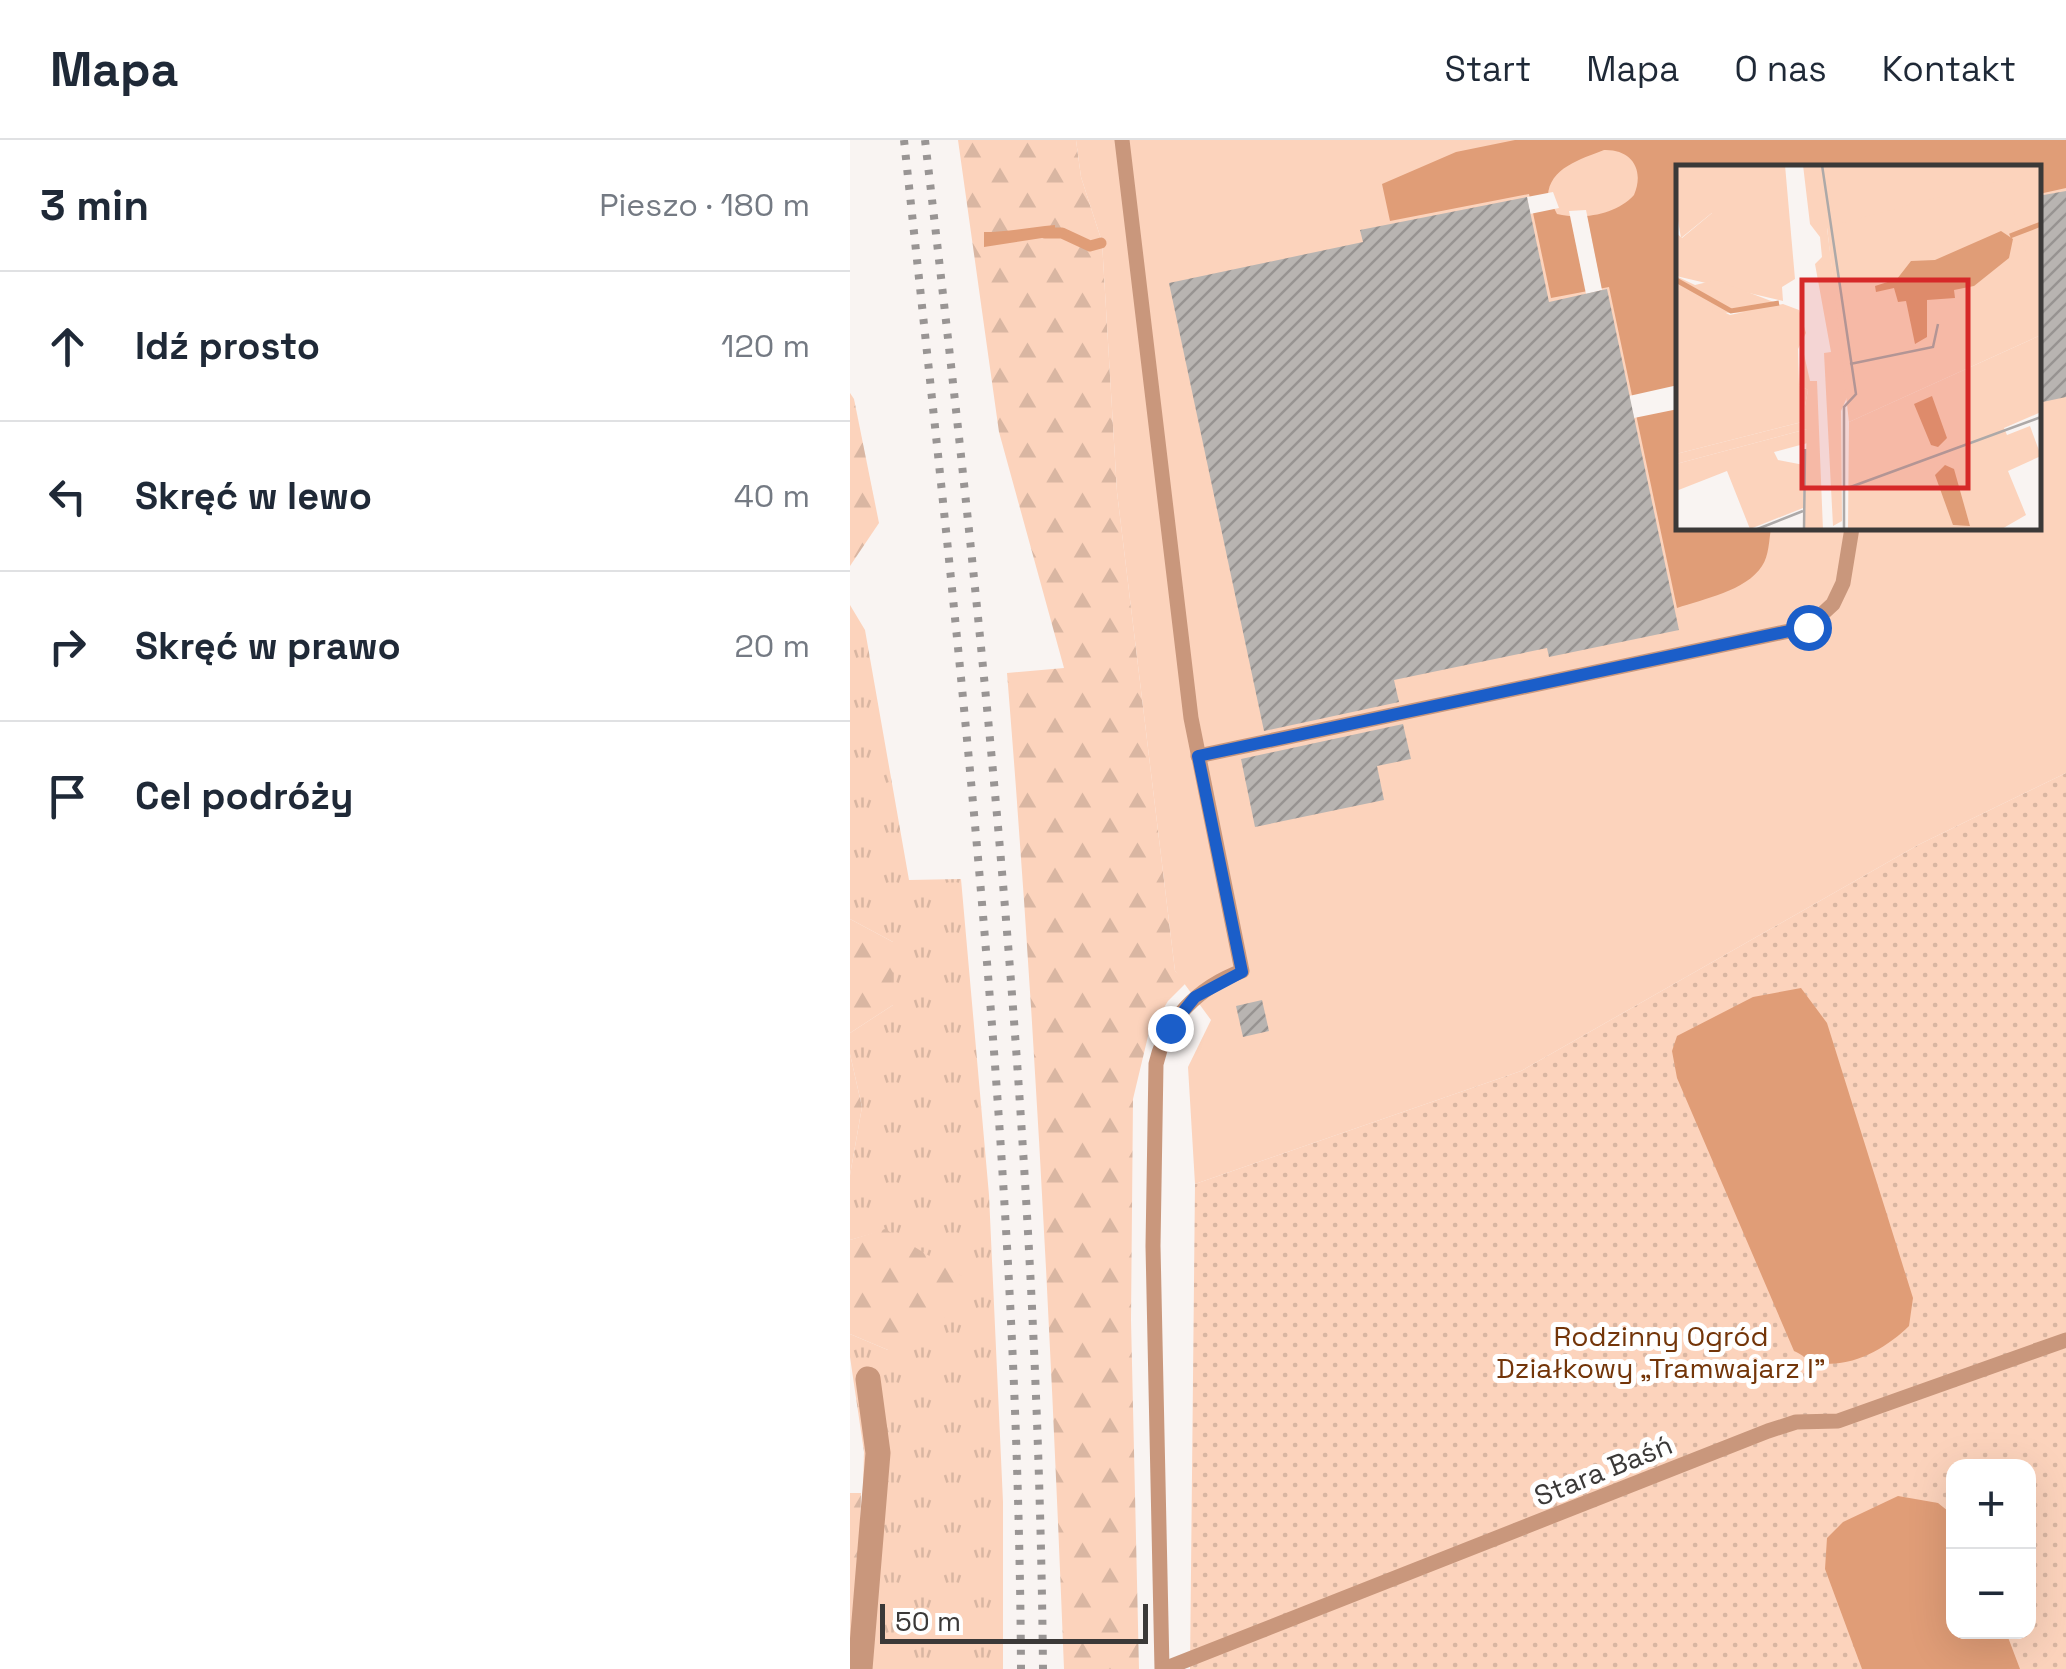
<!DOCTYPE html>
<html lang="pl">
<meta charset="utf-8">
<style>
:root{--surface:#fff;--page:#f6f6f7;--text:#1f2937;--muted:#747a83;--line:#e0e1e3}
body{margin:0;font-family:"Space Grotesk",sans-serif;background:var(--page);color:var(--text)}
.controls{position:absolute;right:30px;bottom:30px;display:grid;overflow:hidden;border-radius:20px;box-shadow:0 10px 40px #0002}
.controls button{width:90px;height:90px;display:grid;place-items:center;padding:0;border:0;border-bottom:2px solid var(--line);background:var(--surface);color:var(--text);font:50px sans-serif}
.scale{position:absolute;left:30px;bottom:25px;width:268px;box-sizing:border-box;padding-left:10px;border:5px solid #3b3938;border-top:0;font-size:28px;line-height:35px;white-space:nowrap;color:#3b3938;-webkit-text-stroke:8px #fff;paint-order:stroke}
.stop{position:absolute;width:30px;height:30px;margin:-22px;border:8px solid #1b5ec9;border-radius:50%;background:#fff}
.stop.end{background:#1b5ec9;border-color:#fff;box-shadow:0 2px 10px #0008}
.list{margin:0;padding:0;list-style:none}
h2{display:flex;justify-content:space-between;align-items:center;height:130px;margin:0;padding:0 40px;font-size:42px}
h2 small{font-size:32px;font-weight:400;color:var(--muted)}
.list li{display:grid;grid-template-columns:65px 1fr auto;gap:30px;align-items:center;box-sizing:border-box;height:150px;padding:0 40px;border-top:2px solid var(--line)}
.list b{display:block;font-size:38px;white-space:nowrap}
.list em{font-size:32px;font-style:normal;color:var(--muted)}
.icon{flex:none;width:55px;height:55px;fill:none;stroke:currentColor;stroke-width:2;stroke-linecap:round;stroke-linejoin:round}
.map{position:relative;flex:none;width:1216px;height:1529px;overflow:hidden}
header{display:flex;align-items:center;gap:60px;box-sizing:border-box;height:140px;padding:0 50px;background:var(--surface);border-bottom:2px solid var(--line)}
header strong{font-size:48px}
nav{display:flex;gap:55px;margin-inline-start:auto;font-size:35px}
main{display:flex}
aside{flex:1;background:var(--surface)}
.map>svg:first-child{display:block}
.grass{fill:url(#grass-tufts)}
.forest{fill:url(#forest-firs)}
.park{fill:url(#park-dots);fill-rule:evenodd}
.pitch{fill:#fcd3bc;fill-rule:evenodd}
.water{fill:#e09d77;fill-rule:evenodd}
.pier{fill:#f9f4f2}
.lines{fill:none;stroke-linecap:round;stroke-linejoin:round}
.stream{stroke:#e09d77;stroke-width:11}
.building{fill:url(#building-hatch)}
.lane{stroke:#c9977c;stroke-width:15}
.street{stroke:#c9977c;stroke-width:25}
.rail{stroke:#999594;stroke-width:8;stroke-dasharray:5 10;stroke-linecap:butt}
.route{stroke:#1b5ec9;stroke-width:12}
.labels{text-anchor:middle;stroke-width:10;stroke-linejoin:round;paint-order:stroke}
.park-label{font-size:28px;fill:#733509;stroke:#fff}
.street-label{font-size:28px;fill:#3b3938;stroke:#fff}
.inset-river{fill:none;stroke:#e09d77;stroke-width:5}
.inset-road{fill:none;stroke:#ada9a8;stroke-width:2.5}
.view{fill:#d62828;fill-opacity:0.15;stroke:#d62828;stroke-width:5}
.inset-edge{fill:none;stroke:#3b3938;stroke-width:5}
</style>
<header>
<strong>Mapa</strong>
<nav><a>Start</a><a>Mapa</a><a>O nas</a><a>Kontakt</a></nav>
</header>
<main>
<aside>
<h2>3 min<small>Pieszo · 180 m</small></h2>
<ul class="list">
<li><svg class="icon" aria-label="ahead" viewBox="0 0 24 24"><path d="M12 20V5M6 11l6-6 6 6"/></svg><div><b>Idź prosto</b></div><em>120 m</em></li>
<li><svg class="icon" aria-label="left" viewBox="0 0 24 24"><path d="M17 20v-9H6M10 6l-5 5 5 5"/></svg><div><b>Skręć w lewo</b></div><em>40 m</em></li>
<li><svg class="icon" aria-label="right" viewBox="0 0 24 24"><path d="M7 20v-9h11M14 6l5 5-5 5"/></svg><div><b>Skręć w prawo</b></div><em>20 m</em></li>
<li><svg class="icon" aria-label="arrive" viewBox="0 0 24 24"><path d="M6 21V4h12l-3 4 3 4H6"/></svg><div><b>Cel podróży</b></div></li>
</ul>
</aside>
<div class="map">
<svg width="1216" height="1529" viewBox="0 0 1216 1529">
<defs>
<pattern id="grass-tufts" width="24" height="20" patternUnits="userSpaceOnUse" patternTransform="scale(2.5)"><rect width="24" height="20" fill="#fcd3bc"/><path d="M3 7l-1-3M5 7V3M7 7l1-3M15 17l-1-3M17 17v-4M19 17l1-3" fill="none" stroke="#d9b6a2"/></pattern>
<pattern id="forest-firs" width="22" height="20" patternUnits="userSpaceOnUse" patternTransform="scale(2.5)"><rect width="22" height="20" fill="#fcd3bc"/><path d="M5 1l3.5 6h-7zM16 11l3.5 6h-7z" fill="#d9b6a2"/></pattern>
<pattern id="park-dots" width="8" height="8" patternUnits="userSpaceOnUse" patternTransform="scale(2.5)"><rect width="8" height="8" fill="#fcd3bc"/><path d="M2 2h.1M6 6h.1" fill="none" stroke="#d9b6a2" stroke-width="1.8" stroke-linecap="round"/></pattern>
<pattern id="building-hatch" width="6" height="6" patternUnits="userSpaceOnUse" patternTransform="scale(2.5)"><rect width="6" height="6" fill="#b8b4b1"/><path d="M-1 1l2-2M0 6l6-6M5 7l2-2" fill="none" stroke="#979391"/></pattern>
</defs>
<rect width="100%" height="100%" fill="#f9f4f2"/>
<polygon class="grass" points="0,465 15,490 59,740 111,739 139,1055 153,1362 153,1529 8,1529 14,1312 0,1217 0,1194 38,1210 35,1090 0,1100 0,1035 12,967 0,914 0,893 43,865 43,802 0,779"/>
<g class="forest">
<path d="M 108,0 L 226,0 L 231,37 L 252,102 L 267,352 L 325,831 L 336,843 L 318,861 L 299,892 L 283,959 L 281,1180 L 289,1529 L 214,1529 C 201,1196 184,865 157,533 L 214,528 L 149,292 Z"/>
<polygon points="0,253 4,259 29,383 0,426"/>
<polygon points="0,779 43,802 43,865 0,893"/>
<polygon points="0,914 12,967 0,1035"/>
<polygon points="35,1089 114,1137 94,1178 38,1210 0,1194 0,1100"/>
<polygon points="0,1353 11,1353 8,1529 0,1529"/>
</g>
<path class="park" d="M 1216,633 L 1216,1529 L 340,1529 L 345,1044 L 671,931 L 1068,705 ZM 1104,1326 L 1178,1326 L 1178,1492 L 1104,1492 Z"/>
<path class="pitch" d="M 226,0 L 1216,0 L 1216,633 L 1068,705 L 671,931 L 345,1044 L 338,927 L 361,880 L 325,831 L 267,352 L 252,102 L 231,37 ZM 828,28 L 1188,28 L 1188,388 L 828,388 Z"/>
<g class="water">
<path d="M 665,0 L 1216,0 L 1216,48 L 1189,54 L 1188,28 L 828,28 L 828,388 L 921,388 C 919,400 919,416 912,426 C 896,451 853,459 827,468 L 759,147 L 701,158 L 679,54 L 540,81 L 532,44 L 606,12 ZM 754,10 C 781,9 795,29 784,55 C 766,75 732,80 707,74 L 698,56 C 699,28 731,19 754,10 Z"/>
<path d="M 205,85 L 205,96 L 134,107 L 134,92 C 158,92 180,87 205,85 Z"/>
<path d="M 951,848 L 977,883 L 1063,1158 L 1059,1186 C 1037,1208 999,1230 966,1222 C 959,1221 951,1214 944,1211 L 827,938 L 822,911 L 827,896 L 903,857 Z"/>
<polygon points="1048,1356 1088,1363 1103,1375 1104,1492 1156,1492 1170,1529 1012,1529 975,1429 977,1398 993,1382"/>
</g>
<g class="pier">
<polygon points="703,52 709,68 680,74 677,57"/>
<polygon points="736,70 752,150 736,154 719,71"/>
<polygon points="828,245 828,269 784,278 779,256"/>
</g>
<g class="lines">
<polyline class="stream" points="195,93 212,93 240,106 251,103"/>
</g>
<g class="building">
<polygon points="1216,51 1216,257 1188,263 1188,56"/>
<polygon points="677,57 699,162 757,149 829,490 699,517 697,508 544,540 549,562 414,591 319,143 513,102 510,90"/>
<polygon points="553,584 561,619 527,626 534,660 405,687 391,619"/>
<polygon points="412,860 419,891 393,897 386,866"/>
</g>
<g class="lines">
<g class="lane">
<path d="M 272,0 L 341,578 L 392,831 C 349,847 316,879 306,924 L 303,1106 L 312,1529"/>
<polyline points="348,616 958,487 983,464 993,443 1002,388"/>
<polyline points="314,1529 918,1291 946,1282 988,1281 1216,1200"/>
</g>
<polyline class="street" points="10,1529 28,1313 18,1239"/>
<g class="rail">
<path d="M 54,0 C 109,509 168,1017 171,1529"/>
<path d="M 75,0 C 135,508 188,1017 193,1529"/>
</g>
</g>
<g class="lines">
<polyline class="route" points="320,888 345,857 392,832 348,616 958,487"/>
</g>
<g class="labels">
<g class="park-label">
<text x="811" y="1206">Rodzinny Ogród<tspan x="811" dy="32">Działkowy „Tramwajarz I”</tspan></text>
</g>
<g class="street-label">
<text transform="translate(753 1330) rotate(-22)" y="10">Stara Baśń</text>
</g>
</g>
<g transform="translate(826 25)">
<rect width="365" height="365" fill="#f9f4f2"/>
<path d="M 7,41 L 37,47 L 5,73 L 0,44 ZM 125,176 L 134,216 L 141,216 L 147,365 L 127,365 L 131,264 L 0,299 L 0,289 L 126,257 L 132,225 L 123,220 Z" fill="#fcd3bc"/>
<path d="M 0,0 L 109,0 L 119,114 L 106,122 L 107,136 L 0,111 L 0,68 L 6,73 L 36,48 L 0,44 ZM 127,0 L 365,0 L 365,170 L 151,63 L 172,230 L 165,246 L 166,356 L 157,361 L 148,188 L 155,187 L 139,99 L 146,92 L 144,72 L 134,59 ZM 0,124 L 54,150 L 107,139 L 123,145 L 130,168 L 122,184 L 123,220 L 132,225 L 126,257 L 0,289 ZM 131,264 L 142,270 L 139,276 L 98,287 L 102,295 L 128,300 L 127,343 L 74,364 L 51,306 L 0,326 L 0,299 Z" fill="#fcd3bc"/>
<path d="M 0,111 L 19,120 L 40,115 L 103,139 L 90,147 L 40,148 L 0,124 Z" fill="#fcd3bc"/>
<path d="M 365,170 L 365,247 L 328,263 L 331,270 L 354,261 L 365,291 L 332,306 L 350,350 L 324,365 L 172,365 L 173,257 Z" fill="#fcd3bc"/>
<path d="M 328,15 L 365,138 L 365,170 L 173,257 L 151,62 Z" fill="#fcd3bc"/>
<path d="M 325,66 L 337,74 L 333,93 L 298,121 L 278,125 L 279,133 L 251,135 L 251,172 L 239,179 L 230,136 L 222,137 L 218,123 L 200,127 L 199,121 L 221,114 L 235,96 L 259,95 ZM 256,231 L 271,273 L 262,282 L 255,280 L 238,239 ZM 269,300 L 278,304 L 294,361 L 277,360 L 259,310 Z" fill="#e09d77"/>
<path class="inset-river" d="M 334,71 L 365,59M 0,115 L 55,146 L 103,138"/>
<path class="inset-road" d="M 146,0 L 180,229 L 168,242 L 168,365M 174,199 L 257,182 L 262,159M 169,324 L 365,252M 79,365 L 127,346M 128,365 L 129,284"/>
<path class="view" d="M 126,115 L 292,115 L 292,323 L 126,323 Z"/>
<rect width="365" height="365" class="inset-edge"/>
</g>
</svg>
<div class="controls">
<button>+</button>
<button>−</button>
</div>
<div class="scale">50 m</div>
<div class="stop" style="left:958px;top:487px"></div>
<div class="stop end" style="left:320px;top:888px"></div>
</div>
</main>
